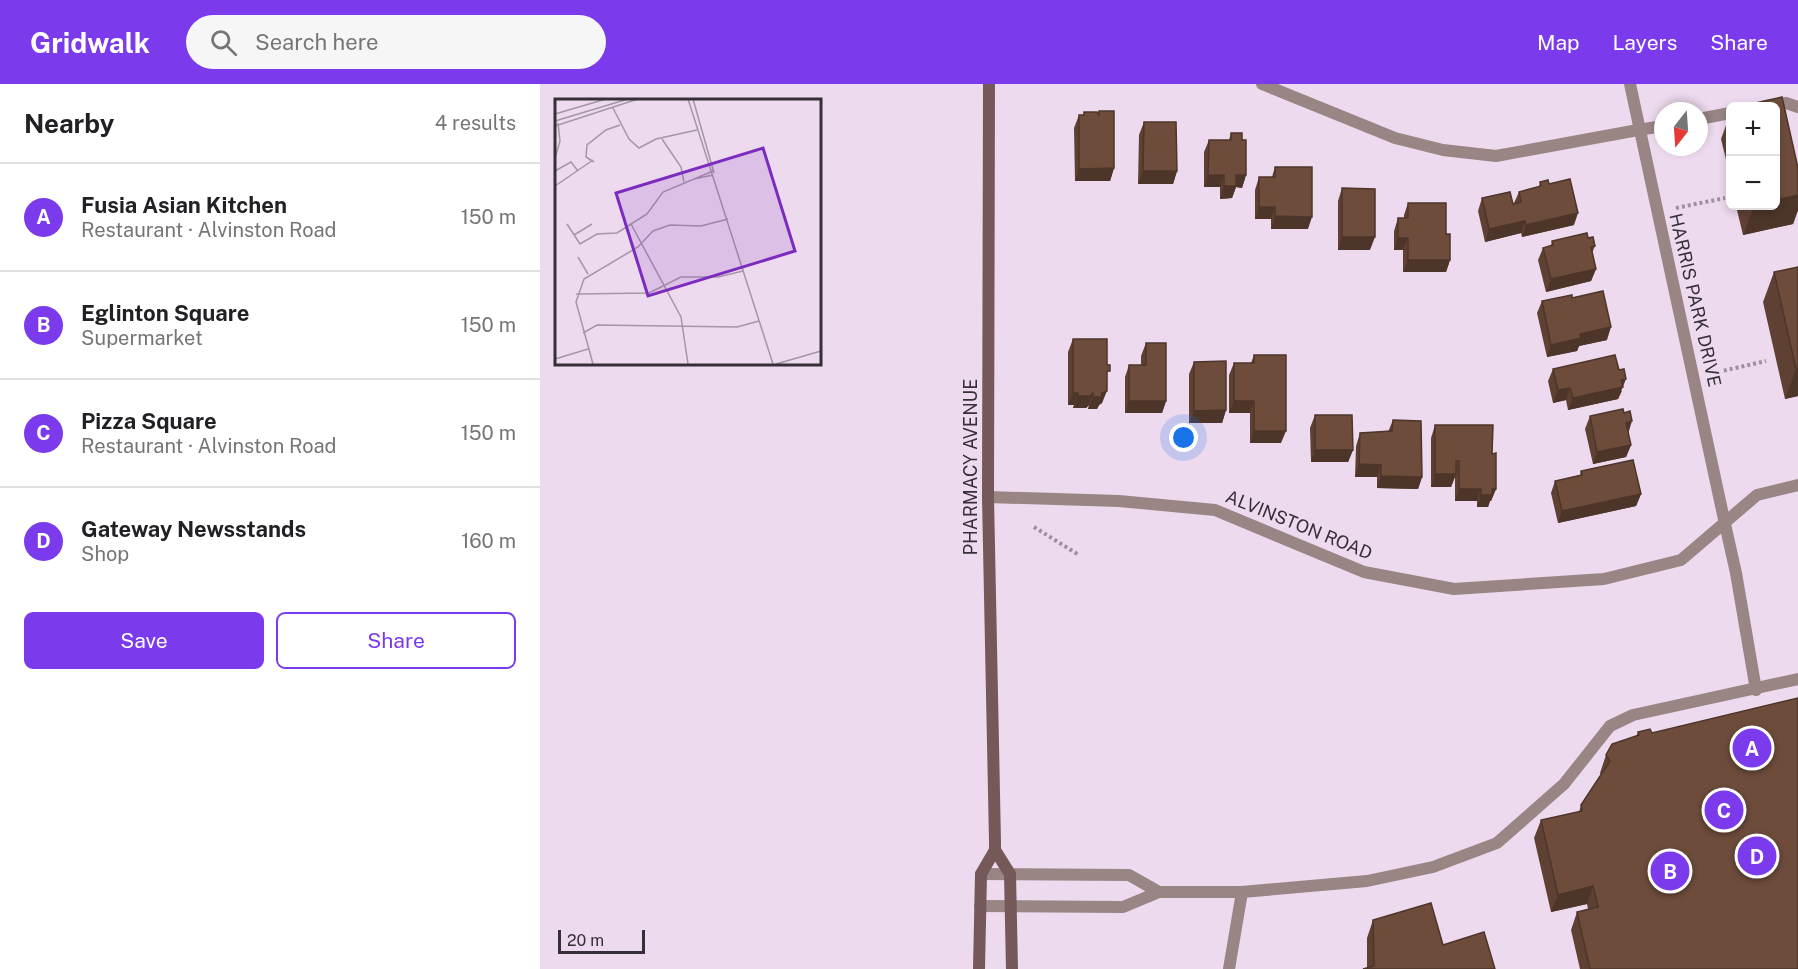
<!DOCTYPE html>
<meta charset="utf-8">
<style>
:root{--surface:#fff;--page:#f6f6f6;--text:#202124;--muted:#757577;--line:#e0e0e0;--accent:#7c3aed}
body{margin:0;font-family:"Public Sans",sans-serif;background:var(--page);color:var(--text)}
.controls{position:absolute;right:18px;top:18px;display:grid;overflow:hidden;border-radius:9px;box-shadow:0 3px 9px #0003}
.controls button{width:54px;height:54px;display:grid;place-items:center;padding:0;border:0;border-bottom:2px solid var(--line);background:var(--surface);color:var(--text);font:30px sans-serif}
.compass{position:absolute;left:1114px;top:18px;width:54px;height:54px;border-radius:50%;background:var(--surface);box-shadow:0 3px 9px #0003;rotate:197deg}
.scale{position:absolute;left:18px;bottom:15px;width:87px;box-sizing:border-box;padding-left:6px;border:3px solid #372f37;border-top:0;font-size:16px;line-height:21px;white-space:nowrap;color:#372f37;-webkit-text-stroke:4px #eedaee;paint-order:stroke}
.you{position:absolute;left:644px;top:354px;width:21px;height:21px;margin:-15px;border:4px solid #fff;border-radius:50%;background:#1a73e8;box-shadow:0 0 0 9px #1a73e833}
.badge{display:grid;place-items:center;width:39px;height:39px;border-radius:50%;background:var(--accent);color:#fff;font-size:20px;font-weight:700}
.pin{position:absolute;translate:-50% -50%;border:3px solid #fff;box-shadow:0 2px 6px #0006}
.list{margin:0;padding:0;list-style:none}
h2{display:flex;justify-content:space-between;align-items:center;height:78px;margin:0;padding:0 24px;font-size:26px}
h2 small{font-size:20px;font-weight:400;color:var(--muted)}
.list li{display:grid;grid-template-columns:39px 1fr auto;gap:18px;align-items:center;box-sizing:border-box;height:108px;padding:0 24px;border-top:2px solid var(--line)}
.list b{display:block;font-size:22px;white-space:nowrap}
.list p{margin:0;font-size:20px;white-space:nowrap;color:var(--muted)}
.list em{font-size:20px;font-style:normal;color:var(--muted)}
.actions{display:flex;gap:12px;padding:18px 24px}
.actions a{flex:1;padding:14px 0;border:2px solid var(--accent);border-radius:9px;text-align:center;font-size:21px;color:var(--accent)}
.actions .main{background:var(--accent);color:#fff}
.icon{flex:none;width:33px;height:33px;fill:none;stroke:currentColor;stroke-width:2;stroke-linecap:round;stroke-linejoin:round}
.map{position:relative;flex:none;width:1258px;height:885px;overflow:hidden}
header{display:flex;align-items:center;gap:36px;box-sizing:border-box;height:84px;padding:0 30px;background:var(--accent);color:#fff}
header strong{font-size:28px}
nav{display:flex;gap:33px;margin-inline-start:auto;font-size:21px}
.search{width:420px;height:54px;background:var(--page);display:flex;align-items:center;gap:15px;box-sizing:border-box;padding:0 21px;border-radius:33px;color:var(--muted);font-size:22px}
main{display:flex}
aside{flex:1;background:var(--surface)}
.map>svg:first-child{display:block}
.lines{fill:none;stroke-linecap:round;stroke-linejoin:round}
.path{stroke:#9e8f9e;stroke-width:4;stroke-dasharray:3 3;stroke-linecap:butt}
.lane{stroke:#988584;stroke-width:12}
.street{stroke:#988584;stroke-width:12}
.secondary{stroke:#745958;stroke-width:12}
.wall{fill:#5f4134}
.shaded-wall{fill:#4d352a}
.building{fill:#6e4c3c;stroke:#4d352a;stroke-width:1.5}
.labels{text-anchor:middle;stroke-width:6;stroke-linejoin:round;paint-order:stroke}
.street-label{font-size:18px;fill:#372f37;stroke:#eedaee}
.inset-road{fill:none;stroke:#a596a5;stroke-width:1.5}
.view{fill:#7b2cbf;fill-opacity:0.15;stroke:#7b2cbf;stroke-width:3}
.inset-edge{fill:none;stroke:#372f37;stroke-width:3}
</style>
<header>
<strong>Gridwalk</strong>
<div class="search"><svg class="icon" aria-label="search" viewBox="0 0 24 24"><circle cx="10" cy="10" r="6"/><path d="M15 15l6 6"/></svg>Search here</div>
<nav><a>Map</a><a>Layers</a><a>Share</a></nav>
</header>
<main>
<aside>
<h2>Nearby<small>4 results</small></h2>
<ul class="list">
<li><span class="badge">A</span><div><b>Fusia Asian Kitchen</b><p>Restaurant · Alvinston Road</p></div><em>150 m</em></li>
<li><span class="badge">B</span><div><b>Eglinton Square</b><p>Supermarket</p></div><em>150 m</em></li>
<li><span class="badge">C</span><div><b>Pizza Square</b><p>Restaurant · Alvinston Road</p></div><em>150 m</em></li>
<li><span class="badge">D</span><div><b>Gateway Newsstands</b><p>Shop</p></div><em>160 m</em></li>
</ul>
<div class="actions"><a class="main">Save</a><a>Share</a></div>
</aside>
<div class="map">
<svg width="1258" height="885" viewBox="0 0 1258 885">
<rect width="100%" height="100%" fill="#eedaee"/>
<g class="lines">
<g class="path">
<polyline points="1136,124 1185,114"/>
<polyline points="1178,288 1226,277"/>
<polyline points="494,443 539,471"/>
</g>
<g class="lane">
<polyline points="1226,22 1246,19 1258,23"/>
<polyline points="1159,35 1190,29"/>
<polyline points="1098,46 1123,42"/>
<polyline points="1185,440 1196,489 1216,606"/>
<polyline points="441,790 589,791 619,808"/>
<polyline points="440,822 583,823 619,808 702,808 827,797 893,783 957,759 1024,700 1070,642 1093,631 1258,595"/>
<polyline points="689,885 702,808"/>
</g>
<g class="street">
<polyline points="722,0 855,54 903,66 956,72 1098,46"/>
<polyline points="1090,0 1185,440"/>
<polyline points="448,413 579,417 675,426 824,488 914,505 1064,495 1141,476 1217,411 1258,401"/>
</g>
<g class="secondary">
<polyline points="449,0 448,413 455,758 455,766 470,790 472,885"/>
<polyline points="439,885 441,790 455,766"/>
</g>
</g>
<g class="wall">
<polygon points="559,27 574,84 570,97 535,97 534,44 539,31 543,31 544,28 558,30"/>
<polygon points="1191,28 1191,96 1181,55"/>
<polygon points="604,38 637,87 633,100 598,100 599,51"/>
<polygon points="691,49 706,91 702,104 696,103 692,114 680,115 680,103 664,103 664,68 669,56 689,56"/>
<polygon points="735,83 768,145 731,145 731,135 715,135 715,106 719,93 732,93"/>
<polygon points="1258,84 1258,126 1253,140 1203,151 1196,122 1236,122"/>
<polygon points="1000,98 1009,100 1034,141 982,153 981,149 945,158 938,127 942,114 974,119 979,108 999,103"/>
<polygon points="802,104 830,166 798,166 798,117"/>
<polygon points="868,119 906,150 910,176 906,188 863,188 863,166 854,166 854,147 858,134 864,134 864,131"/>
<polygon points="1048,154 1055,162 1052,169 1056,185 1051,197 1006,208 998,176 1003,164 1011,162 1012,157"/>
<polygon points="1258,183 1258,312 1245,315 1223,218 1234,188"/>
<polygon points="1032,214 1067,256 1039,262 1037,267 1007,273 997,229 1002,217"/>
<polygon points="533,255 567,297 562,319 559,321 557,325 548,325 549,321 546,324 533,324 534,321 528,321 528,268"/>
<polygon points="606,259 626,317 622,329 585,329 585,293 589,281 601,281 601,272"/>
<polygon points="714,271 741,359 710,359 710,329 689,329 689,291 694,279 711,279"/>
<polygon points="654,278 686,326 682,339 649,339 649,290"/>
<polygon points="1013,285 1082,307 1078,315 1028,326 1026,316 1013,319 1008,297"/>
<polygon points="775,331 813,366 808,378 771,378 770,344"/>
<polygon points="1050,332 1088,348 1091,361 1086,373 1053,380 1045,345"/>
<polygon points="853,336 882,393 878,405 837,404 837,393 815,393 816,362 820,349 848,348"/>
<polygon points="895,341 952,370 956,405 951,417 950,417 948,423 937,423 937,417 915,417 915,393 911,403 891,403 891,354"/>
<polygon points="1041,387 1101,410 1096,422 1018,439 1011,409 1015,397 1040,391"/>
<polygon points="1098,648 1112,649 1258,885 1040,885 1031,846 1037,828 1048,825 1047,820 1011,828 994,754 1001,736 1039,728 1041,721 1061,691 1060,689 1066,671 1096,653"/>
<polygon points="833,836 903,861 827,884 827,854"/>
</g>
<g class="shaded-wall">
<polygon points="574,84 570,97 535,97 539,85"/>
<polygon points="603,87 637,87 633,100 598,100"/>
<polygon points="668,91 684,91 680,103 664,103"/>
<polygon points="696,91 706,91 702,104 696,103 692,114 680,115 684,102"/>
<polygon points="1258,111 1258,126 1253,140 1203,151 1214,122 1236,122 1236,116"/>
<polygon points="719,123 735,123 731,135 715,135"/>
<polygon points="1038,129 1034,141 982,153 986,141"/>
<polygon points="735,132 772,133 768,145 731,145"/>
<polygon points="985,137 981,149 945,158 949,145"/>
<polygon points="802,153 835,153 830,166 798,166"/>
<polygon points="858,154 868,154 863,166 854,166"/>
<polygon points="868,176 910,176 906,188 863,188"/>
<polygon points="1056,185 1051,197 1006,208 1011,195"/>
<polygon points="1071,243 1067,256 1039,262 1037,267 1007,273 1011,261 1040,250"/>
<polygon points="1256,285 1258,285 1258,312 1245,315"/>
<polygon points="1086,295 1078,315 1028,326 1033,314 1081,296"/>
<polygon points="1030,304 1026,316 1013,319 1018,306"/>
<polygon points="567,307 562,319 559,321 557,325 548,325 553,313"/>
<polygon points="533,309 538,309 534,321 528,321"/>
<polygon points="553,309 549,321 546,324 533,324 538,312"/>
<polygon points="589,317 626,317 622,329 585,329"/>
<polygon points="694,317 714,317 710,329 689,329"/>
<polygon points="686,326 682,339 649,339 654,327"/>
<polygon points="1092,337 1088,350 1086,339"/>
<polygon points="714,347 746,347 741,359 710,359"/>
<polygon points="1091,361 1086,373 1053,380 1057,368"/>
<polygon points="775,366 813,366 808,378 771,378"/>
<polygon points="819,380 841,381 837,393 815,393"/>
<polygon points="895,390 916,390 911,403 891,403"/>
<polygon points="841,392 882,393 878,405 837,404"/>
<polygon points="919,405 941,405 937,417 915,417"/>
<polygon points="952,405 956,405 951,417 950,417 948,423 937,423 941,411"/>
<polygon points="1101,410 1096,422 1018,439 1022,427"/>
<polygon points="1053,802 1047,820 1011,828 1018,811"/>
</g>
<g class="building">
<polygon points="1242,13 1258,84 1258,111 1236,116 1236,22 1202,22"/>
<polygon points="559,27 574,27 574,84 539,85 539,31 544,31 544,28 557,28 559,31"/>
<polygon points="604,38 636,38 637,87 603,87"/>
<polygon points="691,49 702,49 702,56 706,56 706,91 696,91 696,102 684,102 684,91 668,91 669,56 691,56"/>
<polygon points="735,83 772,83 772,133 735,132 735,123 719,123 719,93 735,93"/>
<polygon points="1030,95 1038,129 986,141 985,137 949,145 942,114 970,108 973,120 981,118 979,108 1001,102 1000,98 1008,96 1009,100"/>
<polygon points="802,104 835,105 835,153 802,153"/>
<polygon points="868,119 906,119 906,150 910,150 910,176 868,176 868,154 858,154 858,134 868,134"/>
<polygon points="1047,149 1048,154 1053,153 1055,162 1051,163 1056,185 1011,195 1003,164 1013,161 1012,157"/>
<polygon points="1258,183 1258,285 1256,285 1234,188"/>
<polygon points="1063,207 1071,243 1040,250 1041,254 1011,261 1002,217 1032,211 1032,214"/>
<polygon points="533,255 567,255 567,281 570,281 570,287 567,287 567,307 562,309 561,313 553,313 553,309 550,312 538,312 538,309 533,309"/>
<polygon points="606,259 626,259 626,317 589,317 589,281 606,281"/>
<polygon points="714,271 746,271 746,347 714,347 714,317 694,317 694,279 714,279"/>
<polygon points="1075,271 1079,286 1084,285 1086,295 1081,296 1083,303 1033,314 1030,304 1018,306 1013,285"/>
<polygon points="686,277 686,326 654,327 654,278"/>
<polygon points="1083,325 1084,329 1090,327 1092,337 1086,339 1091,361 1057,368 1050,332"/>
<polygon points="775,331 812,331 813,366 775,366"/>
<polygon points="853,336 881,337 882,393 841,392 841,381 819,380 820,349 852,347"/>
<polygon points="895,341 953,341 952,370 956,369 956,405 952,405 952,411 941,411 941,405 919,405 919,377 916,377 916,390 895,390"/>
<polygon points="1093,376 1101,410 1022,427 1015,397 1042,391 1041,387"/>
<polygon points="1258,614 1258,885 1050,885 1037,828 1058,823 1053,802 1018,811 1001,736 1042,727 1041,721 1070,677 1066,671 1072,660 1099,651 1098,648 1110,645 1112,649"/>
<polygon points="891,819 903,861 944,848 955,885 823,885 834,882 833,836"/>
</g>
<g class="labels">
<g class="street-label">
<text transform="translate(1155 216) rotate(77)" y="6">HARRIS PARK DRIVE</text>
<text transform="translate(431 383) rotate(-90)" y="6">PHARMACY AVENUE</text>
<text transform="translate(759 441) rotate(22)" y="6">ALVINSTON ROAD</text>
</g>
</g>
<g transform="translate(15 15)">
<rect width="266" height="266" fill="#eedaee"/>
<path class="inset-road" d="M 133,0 L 218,265M 138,0 L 159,74M 58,9 L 74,40 L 84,49 L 101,40 L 142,31M 0,15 L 51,0M 0,22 L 73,0M 0,27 L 83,0M 107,40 L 126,68 L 129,83M 0,59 L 5,42 L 3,24M 39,63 L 31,58 L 32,46 L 51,31 L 65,26M 0,72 L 16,63 L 23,72M 139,80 L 158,76M 0,87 L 38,61M 12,125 L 25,145 L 42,135 L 62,134 L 92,115 L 108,93 L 158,72M 76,125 L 126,218 L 133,265M 19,136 L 37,125M 23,158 L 33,175M 21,195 L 94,194 L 126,178 L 163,178 L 188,172M 28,234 L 42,226 L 182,228 L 204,222M 0,260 L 33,250M 38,265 L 21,203 L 29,180 L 83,148 L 98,132 L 115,126 L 146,127 L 173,120M 221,265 L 266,252"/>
<path class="view" d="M 208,49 L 240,152 L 93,197 L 61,94 Z"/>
<rect width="266" height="266" class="inset-edge"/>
</g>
</svg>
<div class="controls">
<button>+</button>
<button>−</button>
</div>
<svg class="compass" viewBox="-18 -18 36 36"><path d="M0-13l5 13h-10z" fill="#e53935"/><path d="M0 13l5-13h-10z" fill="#757577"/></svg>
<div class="scale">20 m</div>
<div class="you"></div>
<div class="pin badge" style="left:1212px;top:664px">A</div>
<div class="pin badge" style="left:1130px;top:787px">B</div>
<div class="pin badge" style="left:1184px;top:726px">C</div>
<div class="pin badge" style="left:1217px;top:772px">D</div>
</div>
</main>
